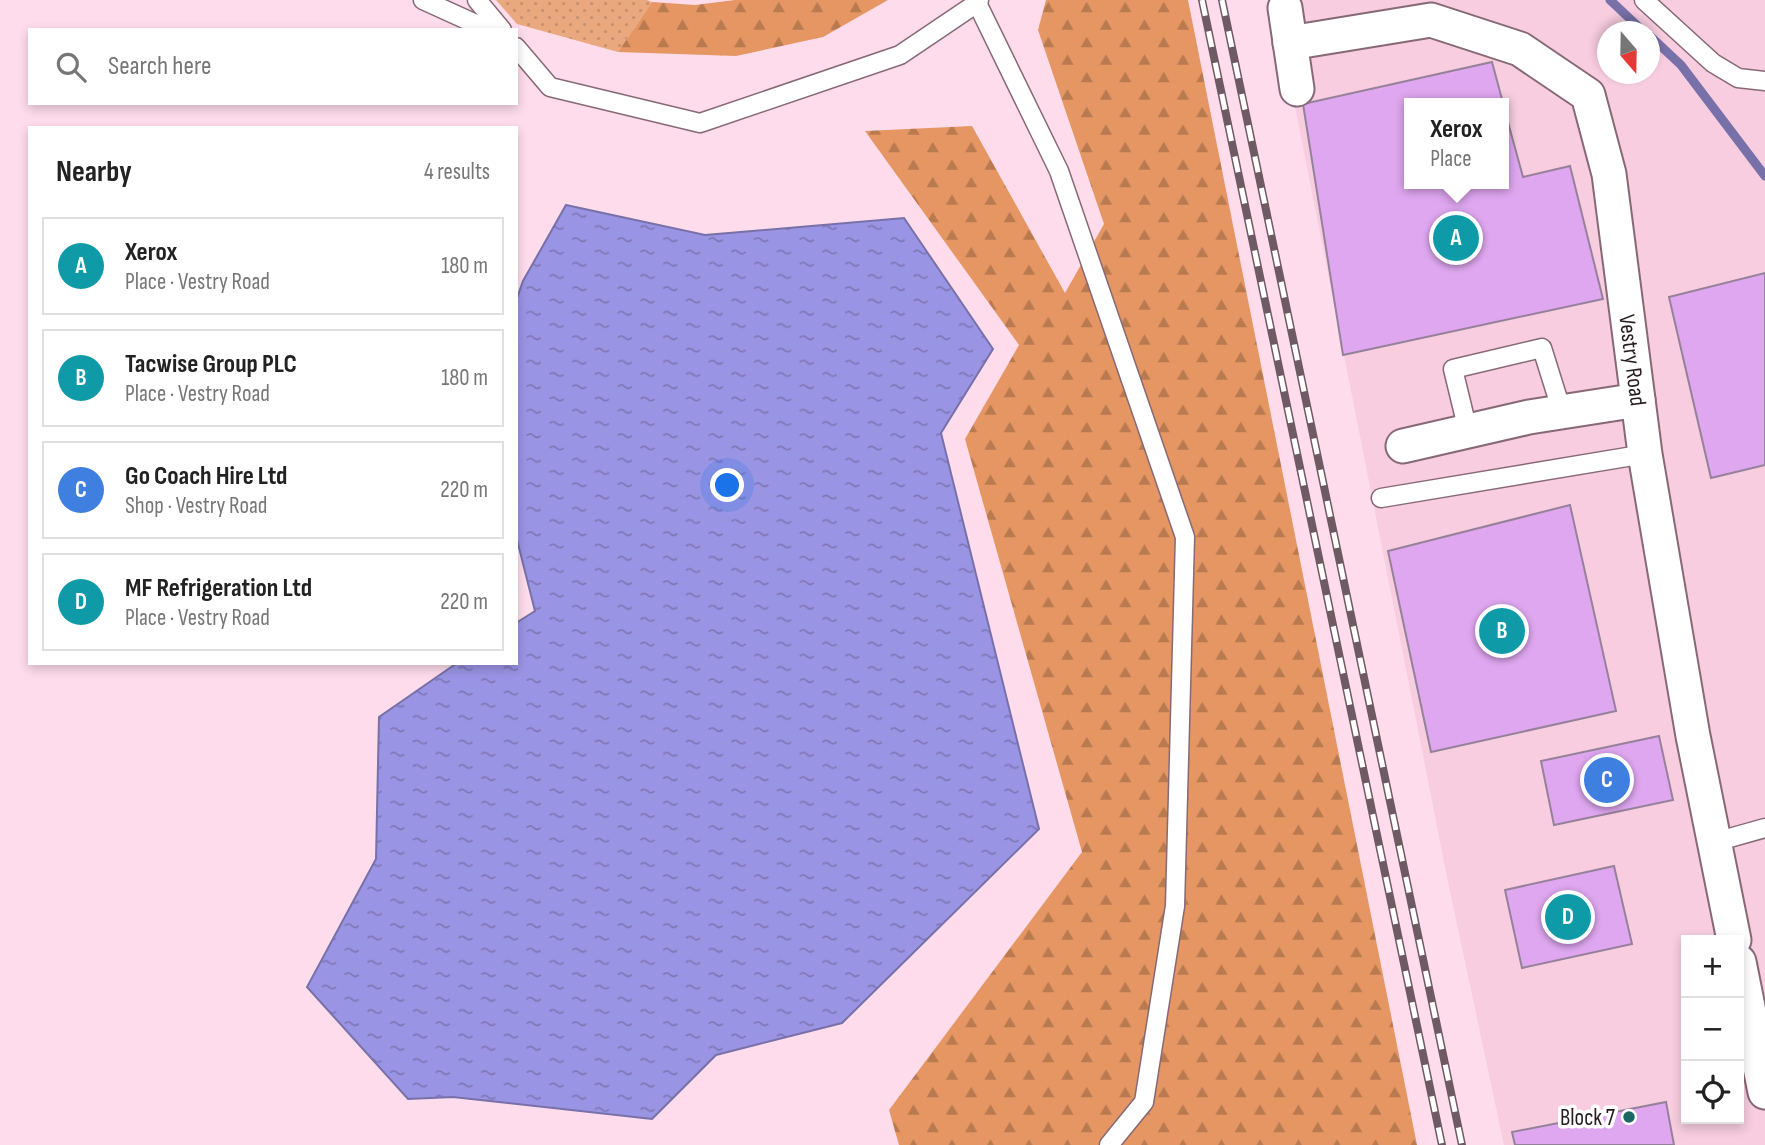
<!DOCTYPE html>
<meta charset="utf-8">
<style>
:root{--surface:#fff;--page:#f6f6f6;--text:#222;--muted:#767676;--line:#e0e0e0;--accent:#1a73e8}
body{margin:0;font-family:"Sofia Sans Condensed",sans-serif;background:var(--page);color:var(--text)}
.controls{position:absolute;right:21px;bottom:21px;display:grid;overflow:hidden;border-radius:0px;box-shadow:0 4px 10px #0003}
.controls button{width:63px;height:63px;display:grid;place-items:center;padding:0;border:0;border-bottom:2px solid var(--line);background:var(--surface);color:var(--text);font:35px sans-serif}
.compass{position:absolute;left:1597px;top:21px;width:63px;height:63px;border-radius:50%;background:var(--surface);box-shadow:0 4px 10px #0003;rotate:160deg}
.you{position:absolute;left:728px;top:486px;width:24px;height:24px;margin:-18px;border:5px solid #fff;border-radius:50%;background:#1a73e8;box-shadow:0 0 0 10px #1a73e833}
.badge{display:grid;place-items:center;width:46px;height:46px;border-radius:50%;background:var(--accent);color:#fff;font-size:23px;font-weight:700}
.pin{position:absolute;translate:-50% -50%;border:4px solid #fff;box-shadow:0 2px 7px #0006}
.popup{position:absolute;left:1404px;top:98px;width:105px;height:91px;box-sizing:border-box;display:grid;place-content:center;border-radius:0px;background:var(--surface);filter:drop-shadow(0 2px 5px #0005);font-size:23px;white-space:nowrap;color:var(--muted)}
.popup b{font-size:26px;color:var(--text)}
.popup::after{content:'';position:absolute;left:50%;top:100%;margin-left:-14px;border:14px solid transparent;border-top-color:var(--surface)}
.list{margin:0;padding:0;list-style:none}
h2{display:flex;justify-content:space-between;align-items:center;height:91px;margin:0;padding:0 28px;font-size:30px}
h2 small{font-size:23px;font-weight:400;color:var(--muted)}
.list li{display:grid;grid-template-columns:46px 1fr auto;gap:21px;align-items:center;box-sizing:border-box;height:98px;margin:0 14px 14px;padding:0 14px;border:2px solid var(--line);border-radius:0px}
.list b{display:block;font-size:26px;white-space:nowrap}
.list p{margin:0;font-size:23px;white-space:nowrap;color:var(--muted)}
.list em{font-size:23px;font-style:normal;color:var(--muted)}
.icon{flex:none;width:38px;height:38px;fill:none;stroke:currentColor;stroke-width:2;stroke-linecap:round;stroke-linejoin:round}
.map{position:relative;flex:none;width:1765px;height:1145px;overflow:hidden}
.search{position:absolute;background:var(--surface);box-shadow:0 4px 10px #0003;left:28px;top:28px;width:490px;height:77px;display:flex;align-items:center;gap:18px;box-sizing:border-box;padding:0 24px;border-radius:0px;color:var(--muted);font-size:26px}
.panel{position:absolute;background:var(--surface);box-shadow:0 4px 10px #0003;left:28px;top:126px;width:490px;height:539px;border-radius:0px}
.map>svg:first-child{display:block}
.built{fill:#f7cddf;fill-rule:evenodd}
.grass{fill:url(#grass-dots)}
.forest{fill:url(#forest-firs)}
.water{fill:url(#water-ripples);stroke:#7870a9;stroke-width:2}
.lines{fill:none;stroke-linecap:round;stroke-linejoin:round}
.stream{stroke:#7870a9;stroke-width:9}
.building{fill:#dfa7f0;stroke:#95829a;stroke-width:2}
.service-casing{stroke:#876976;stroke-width:21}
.minor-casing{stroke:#876976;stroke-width:37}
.service{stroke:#fff;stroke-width:18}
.minor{stroke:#fff;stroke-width:33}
.rail-casing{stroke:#6d5a62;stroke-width:8}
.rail{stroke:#fff;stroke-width:5;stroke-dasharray:16;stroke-linecap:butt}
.poi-dot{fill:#1a6764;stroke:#fff;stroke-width:2.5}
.labels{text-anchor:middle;stroke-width:7;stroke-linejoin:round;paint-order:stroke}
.street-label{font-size:23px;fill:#271b20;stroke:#fff}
.poi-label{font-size:23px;fill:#271b20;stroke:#fff;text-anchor:end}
</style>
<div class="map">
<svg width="1765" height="1145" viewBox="0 0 1765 1145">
<defs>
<pattern id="grass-dots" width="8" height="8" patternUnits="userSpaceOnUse" patternTransform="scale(1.75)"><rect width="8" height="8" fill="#eaa87e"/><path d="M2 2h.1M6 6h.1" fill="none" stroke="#c9906d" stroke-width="1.8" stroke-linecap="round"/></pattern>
<pattern id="forest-firs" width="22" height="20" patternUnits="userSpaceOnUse" patternTransform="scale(1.75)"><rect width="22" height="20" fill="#e59662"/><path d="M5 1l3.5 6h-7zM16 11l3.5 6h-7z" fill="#ba7a50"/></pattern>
<pattern id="water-ripples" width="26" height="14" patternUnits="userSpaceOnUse" patternTransform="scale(1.75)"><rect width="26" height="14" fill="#9a94e4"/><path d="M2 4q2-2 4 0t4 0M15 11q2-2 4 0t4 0" fill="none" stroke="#7e78b8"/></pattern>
</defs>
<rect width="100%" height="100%" fill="#fedceb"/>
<path class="built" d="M 1274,0 L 1765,0 L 1765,1145 L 1504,1145 L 1447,877 ZM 1608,32 L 1650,32 L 1650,74 L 1608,74 ZM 1409,103 L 1503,103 L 1503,184 L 1409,184 ZM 1686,940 L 1739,940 L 1739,1119 L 1686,1119 Z"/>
<polygon class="grass" points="496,0 647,0 652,2 618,52 517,24"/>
<g class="forest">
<polygon points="735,0 888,0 823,37 736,56 618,52 652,2 695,5"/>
<polygon points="1046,0 1188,0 1417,1145 899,1145 889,1110 1082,852 965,439 1019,345 865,131 972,126 1065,293 1104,224 1038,30"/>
</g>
<polygon class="water" points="566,205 705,235 904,218 993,349 941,433 1039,829 842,1023 716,1055 652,1119 453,1097 408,1099 307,987 376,859 379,717 457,663 516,663 516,623 535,611 516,536 516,301 523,281"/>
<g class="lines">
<g class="stream">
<polyline points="1610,0 1644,32"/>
<polyline points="1650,36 1681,65 1765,176"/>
</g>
</g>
<g class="building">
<polygon points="1492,62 1503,103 1409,103 1409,184 1503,184 1503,104 1523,177 1570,166 1603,299 1343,355 1303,104"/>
<polygon points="1765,273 1765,465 1711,478 1669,297"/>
<polygon points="1570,505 1616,711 1431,752 1388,551"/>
<polygon points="1659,736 1673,800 1554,825 1541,761"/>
<polygon points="1614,866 1632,944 1522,968 1505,890"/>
<polygon points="1666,1102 1674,1145 1515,1145 1512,1132"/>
</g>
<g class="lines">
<defs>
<g id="service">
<polyline points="423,0 489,30"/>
<polyline points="477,0 502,30"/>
<polyline points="1644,0 1713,63 1738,78 1765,81"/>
<polyline points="977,3 1059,171 1185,537 1175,906 1144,1102 1109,1145"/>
<polyline points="516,47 550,87 700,123 900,55 977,3 979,0"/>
<polyline points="1468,431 1453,369 1542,348 1562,412"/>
<polyline points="1381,498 1645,454"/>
<polyline points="1715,842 1765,828"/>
</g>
<g id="minor">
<polyline points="1285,8 1297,89"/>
<path id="s1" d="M 1290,43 L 1431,20 L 1520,49 L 1588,95 L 1609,174 L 1645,454 L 1693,736 L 1734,940"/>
<polyline points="1403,446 1529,417 1638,400"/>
<polyline points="1739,962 1765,1092"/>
</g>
</defs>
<use href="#service" class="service-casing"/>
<use href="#minor" class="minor-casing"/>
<use href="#service" class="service"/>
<use href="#minor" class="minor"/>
<defs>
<g id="rail">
<polyline points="1202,0 1442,1145"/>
<polyline points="1222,0 1462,1145"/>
</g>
</defs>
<use href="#rail" class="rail-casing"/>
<use href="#rail" class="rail"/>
</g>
<circle class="poi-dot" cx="1629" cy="1117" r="7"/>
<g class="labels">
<g class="street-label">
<text dy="8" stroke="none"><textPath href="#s1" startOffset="588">Vestry Road</textPath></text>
</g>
<g class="poi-label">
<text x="1615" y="1125">Block 7</text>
</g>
</g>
</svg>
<div class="controls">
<button>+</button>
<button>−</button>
<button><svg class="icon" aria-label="locate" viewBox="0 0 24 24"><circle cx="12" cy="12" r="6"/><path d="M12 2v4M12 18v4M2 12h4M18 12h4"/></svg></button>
</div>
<svg class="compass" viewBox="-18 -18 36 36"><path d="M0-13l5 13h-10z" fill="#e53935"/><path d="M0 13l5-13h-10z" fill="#767676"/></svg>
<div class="you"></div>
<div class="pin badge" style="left:1456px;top:238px;background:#0f9aa8">A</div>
<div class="popup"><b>Xerox</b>Place</div>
<div class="pin badge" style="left:1502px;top:631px;background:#0f9aa8">B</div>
<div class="pin badge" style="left:1607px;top:780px;background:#3f7fe0">C</div>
<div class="pin badge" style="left:1568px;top:917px;background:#0f9aa8">D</div>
<div class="search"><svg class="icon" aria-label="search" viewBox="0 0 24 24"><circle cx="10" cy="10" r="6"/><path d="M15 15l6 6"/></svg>Search here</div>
<section class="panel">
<h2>Nearby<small>4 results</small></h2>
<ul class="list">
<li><span class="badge" style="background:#0f9aa8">A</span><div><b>Xerox</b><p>Place · Vestry Road</p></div><em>180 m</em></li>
<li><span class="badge" style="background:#0f9aa8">B</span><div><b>Tacwise Group PLC</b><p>Place · Vestry Road</p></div><em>180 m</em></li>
<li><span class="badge" style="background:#3f7fe0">C</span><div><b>Go Coach Hire Ltd</b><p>Shop · Vestry Road</p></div><em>220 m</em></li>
<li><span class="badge" style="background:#0f9aa8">D</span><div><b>MF Refrigeration Ltd</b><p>Place · Vestry Road</p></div><em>220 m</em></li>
</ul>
</section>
</div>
